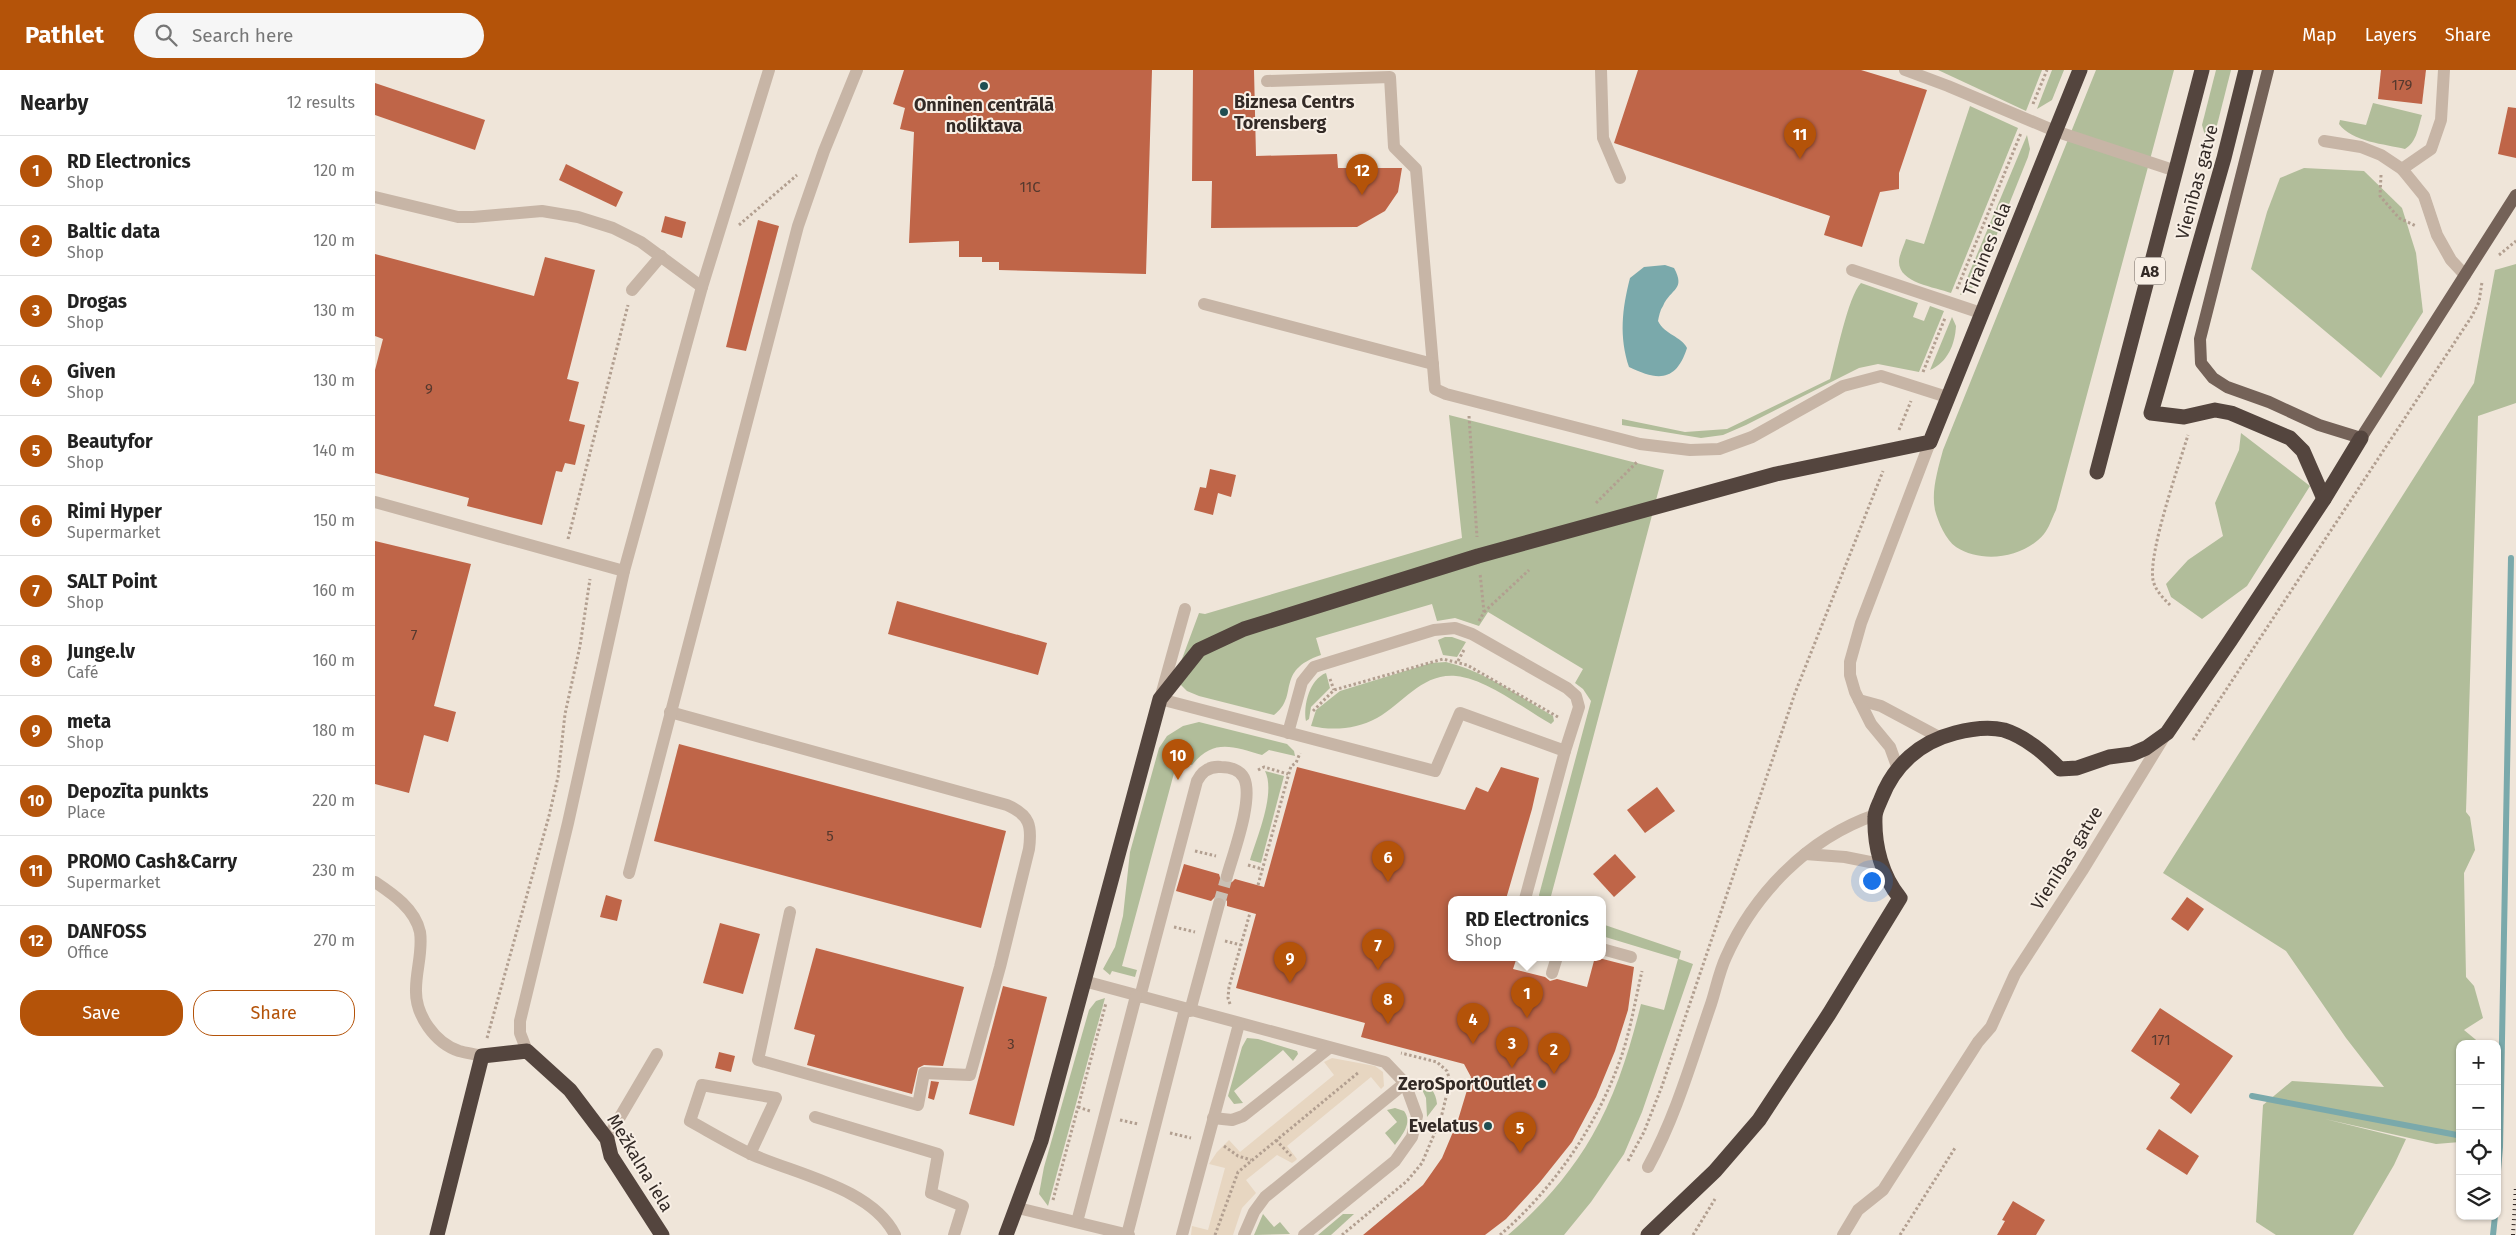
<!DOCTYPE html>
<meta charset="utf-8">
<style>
:root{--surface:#fff;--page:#f6f6f6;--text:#222;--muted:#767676;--line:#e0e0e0;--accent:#b45309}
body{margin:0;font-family:"Fira Sans",sans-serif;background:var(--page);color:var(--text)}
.controls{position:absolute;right:15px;bottom:15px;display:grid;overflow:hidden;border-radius:10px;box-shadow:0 1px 4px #0004}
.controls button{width:45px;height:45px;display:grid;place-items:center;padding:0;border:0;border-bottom:1px solid var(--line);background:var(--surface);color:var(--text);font:25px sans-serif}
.you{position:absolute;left:1496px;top:810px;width:18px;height:18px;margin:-12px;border:4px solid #fff;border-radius:50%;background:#1a73e8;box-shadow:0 0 0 8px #1a73e833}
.badge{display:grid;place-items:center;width:32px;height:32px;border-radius:50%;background:var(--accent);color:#fff;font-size:16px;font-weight:700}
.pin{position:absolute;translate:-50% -41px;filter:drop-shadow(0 1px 2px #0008)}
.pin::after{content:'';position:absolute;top:26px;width:18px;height:15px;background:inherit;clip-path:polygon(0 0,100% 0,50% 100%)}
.popup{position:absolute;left:1073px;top:826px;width:158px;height:65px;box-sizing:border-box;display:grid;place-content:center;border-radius:10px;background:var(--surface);filter:drop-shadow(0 1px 4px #0005);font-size:16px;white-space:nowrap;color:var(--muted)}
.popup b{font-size:19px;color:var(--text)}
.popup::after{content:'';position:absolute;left:50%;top:100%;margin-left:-10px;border:10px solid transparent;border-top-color:var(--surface)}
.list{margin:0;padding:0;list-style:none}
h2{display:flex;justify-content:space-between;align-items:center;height:65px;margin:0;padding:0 20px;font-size:21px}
h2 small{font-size:16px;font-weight:400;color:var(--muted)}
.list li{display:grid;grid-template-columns:32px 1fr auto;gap:15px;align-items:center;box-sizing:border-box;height:70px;padding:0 20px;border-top:1px solid var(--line)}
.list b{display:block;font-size:19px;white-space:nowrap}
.list p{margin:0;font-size:16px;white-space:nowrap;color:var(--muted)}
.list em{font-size:16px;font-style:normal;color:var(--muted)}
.actions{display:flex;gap:10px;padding:15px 20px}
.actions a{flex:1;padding:11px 0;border:1px solid var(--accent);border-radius:20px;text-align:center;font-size:18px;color:var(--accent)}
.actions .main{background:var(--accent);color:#fff}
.icon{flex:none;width:28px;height:28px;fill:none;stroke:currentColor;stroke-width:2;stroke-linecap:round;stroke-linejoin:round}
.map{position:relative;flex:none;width:2141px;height:1165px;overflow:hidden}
header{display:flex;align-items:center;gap:30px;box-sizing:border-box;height:70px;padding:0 25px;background:var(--accent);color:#fff}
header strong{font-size:24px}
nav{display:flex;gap:28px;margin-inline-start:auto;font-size:18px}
.search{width:350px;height:45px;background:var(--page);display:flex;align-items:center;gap:12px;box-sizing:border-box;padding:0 18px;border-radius:28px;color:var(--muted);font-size:19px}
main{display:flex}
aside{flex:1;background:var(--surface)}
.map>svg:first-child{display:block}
.green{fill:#b1bd9a}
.plaza{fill:#e7d6c1}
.water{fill:#7aa9ab}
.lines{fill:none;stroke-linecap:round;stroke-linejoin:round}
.stream{stroke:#7aa9ab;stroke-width:6}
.building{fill:#bf6548}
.minor-tunnel{stroke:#c9c0b5;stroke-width:12;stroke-dasharray:12 6;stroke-linecap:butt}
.path{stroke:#b29f90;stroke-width:3;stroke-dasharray:2.5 2.5;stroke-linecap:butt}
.minor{stroke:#c7b5a6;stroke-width:12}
.major{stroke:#746258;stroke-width:12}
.highway{stroke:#54453e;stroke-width:15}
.rail{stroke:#332a26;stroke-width:4;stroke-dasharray:1 4;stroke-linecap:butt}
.poi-dot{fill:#1f4e52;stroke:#f8efe5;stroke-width:2}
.labels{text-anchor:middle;stroke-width:4;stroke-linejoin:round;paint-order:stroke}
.number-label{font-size:15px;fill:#56392e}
.shield{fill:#f8efe5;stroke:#6e655f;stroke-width:1}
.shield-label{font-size:16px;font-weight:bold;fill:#332a26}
.poi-label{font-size:18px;font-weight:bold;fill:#332a26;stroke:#f8efe5;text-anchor:end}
.street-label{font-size:18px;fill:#332a26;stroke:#f8efe5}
</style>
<header>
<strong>Pathlet</strong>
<div class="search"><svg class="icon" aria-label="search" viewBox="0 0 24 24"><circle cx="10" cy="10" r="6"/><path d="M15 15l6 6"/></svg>Search here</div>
<nav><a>Map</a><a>Layers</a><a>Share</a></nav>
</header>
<main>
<aside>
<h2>Nearby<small>12 results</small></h2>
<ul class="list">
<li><span class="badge">1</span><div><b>RD Electronics</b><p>Shop</p></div><em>120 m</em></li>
<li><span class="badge">2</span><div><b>Baltic data</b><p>Shop</p></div><em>120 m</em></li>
<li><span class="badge">3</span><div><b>Drogas</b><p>Shop</p></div><em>130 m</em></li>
<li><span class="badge">4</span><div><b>Given</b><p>Shop</p></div><em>130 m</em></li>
<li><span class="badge">5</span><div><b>Beautyfor</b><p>Shop</p></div><em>140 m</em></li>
<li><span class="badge">6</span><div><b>Rimi Hyper</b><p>Supermarket</p></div><em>150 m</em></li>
<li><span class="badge">7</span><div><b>SALT Point</b><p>Shop</p></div><em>160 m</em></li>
<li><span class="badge">8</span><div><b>Junge.lv</b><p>Café</p></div><em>160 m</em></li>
<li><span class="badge">9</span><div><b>meta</b><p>Shop</p></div><em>180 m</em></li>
<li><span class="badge">10</span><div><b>Depozīta punkts</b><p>Place</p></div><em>220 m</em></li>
<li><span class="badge">11</span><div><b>PROMO Cash&amp;Carry</b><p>Supermarket</p></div><em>230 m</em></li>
<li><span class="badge">12</span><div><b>DANFOSS</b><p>Office</p></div><em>270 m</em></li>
</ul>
<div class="actions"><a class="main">Save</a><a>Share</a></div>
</aside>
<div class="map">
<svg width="2141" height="1165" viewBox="0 0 2141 1165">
<rect width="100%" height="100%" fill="#efe5d9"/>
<g class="green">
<polygon points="1563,0 1667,0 1651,41"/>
<polygon points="1677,0 1689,0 1677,30 1662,39"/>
<path d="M 1721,0 L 1799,0 L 1681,440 C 1677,448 1674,458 1669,464 C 1649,488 1607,494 1581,477 C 1571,470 1563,452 1560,440 C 1556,421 1563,399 1568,380 Z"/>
<polygon points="1841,0 1856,0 1835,83 1827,55"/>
<path d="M 1998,33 L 2047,45 C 2043,57 2042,72 2030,79 C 2010,74 1977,72 1964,54 L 1965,50 L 1991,55 Z"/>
<path d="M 1595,36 L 1643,58 L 1576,223 C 1560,217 1524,213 1524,192 C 1524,185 1529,176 1531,169 L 1549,174 Z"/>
<polygon points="1652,65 1655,79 1653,87 1608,199 1596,220 1585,225"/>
<polygon points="1929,98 1989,101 2027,138 2041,183 2048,242 2006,308 1876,199 1892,142 1905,108"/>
<polygon points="2141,194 2141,333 2103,346 2091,742 2095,747 2100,780 2089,803 2091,907 2099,916 2108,948 2089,960 2106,974 2085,974 2085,1072 2061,1074 1950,1049 2031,1069 2019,1095 1978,1165 1901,1165 1881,1152 1888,1035 1917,1011 2009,1017 1971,968 1911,881 1788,803 2099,313 2120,200"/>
<path d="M 1486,213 L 1543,233 L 1538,247 L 1549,251 L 1555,236 L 1569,241 L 1544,302 L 1503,294 L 1484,298 L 1371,355 L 1348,365 L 1326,368 L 1247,355 L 1247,349 L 1310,362 L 1352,359 L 1455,309 C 1461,288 1473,226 1486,213 Z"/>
<path d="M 1577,247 L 1581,256 C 1580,274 1573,292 1555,300 Z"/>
<path d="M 1074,345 L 1289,400 L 1191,770 L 1176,826 L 1177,829 L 1165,829 L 1164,825 L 1216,631 L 1208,619 L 1200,613 L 1208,599 L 1113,542 L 1104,556 L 1080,548 L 1062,551 L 1057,534 L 941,568 L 946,585 C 899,601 925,626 899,645 L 824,626 L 812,621 L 806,615 L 804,597 L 824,543 L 830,544 L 1087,468 Z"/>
<polygon points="1866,363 1935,416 1872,516 1827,549 1796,527 1791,514 1813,490 1848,466 1840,433 1864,380"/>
<polygon points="1070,567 1077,567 1091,572 1082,587 1068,585 1063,570"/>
<path d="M 1071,592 C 1109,601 1144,626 1178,646 L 1179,651 L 1176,654 C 1149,639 1112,609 1081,606 C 1047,603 1029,633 1002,648 C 982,659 958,661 936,656 L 941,640 L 965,621 L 1056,593 Z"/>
<path d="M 951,603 L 955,618 L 936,637 L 934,649 L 931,651 C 928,635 935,609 951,603 Z"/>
<path d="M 824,652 L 912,674 L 919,681 L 920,686 L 894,680 L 887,685 C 858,677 839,668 817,695 L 802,692 L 747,896 L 762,900 L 760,907 L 737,901 L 735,905 L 728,899 L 740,877 L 748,846 L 755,782 L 784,678 L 792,666 L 808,656 Z"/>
<path d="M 890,701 L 909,706 L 886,793 L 875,790 C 882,767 901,723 890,701 Z"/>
<path d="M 1227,854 L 1306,881 L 1304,889 L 1318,894 L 1267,1042 L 1249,1084 L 1216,1132 L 1189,1165 L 1133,1165 C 1165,1138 1196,1103 1217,1066 C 1240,1027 1255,979 1266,934 L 1289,940 L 1303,889 L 1227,866 Z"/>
<polygon points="730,928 673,1136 664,1124 669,1097 714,940 721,931"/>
<polygon points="872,968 883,969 922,981 923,984 918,991 908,980 859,1021 868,1033 859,1034 853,1026 867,977"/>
<path d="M 1043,1011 C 1055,1015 1061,1022 1062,1034 L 1052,1047 L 1051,1028 Z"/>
<path d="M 1020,1038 L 1029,1041 C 1038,1053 1027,1065 1020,1075 L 1010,1063 L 1022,1052 L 1012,1040 Z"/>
<polygon points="888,1144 899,1157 905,1152 915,1164 879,1165"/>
<polygon points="968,1144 979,1144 956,1165 943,1165"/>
</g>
<polygon class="plaza" points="957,988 1000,996 1008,1002 1009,1016 1006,1019 996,1007 912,1076 922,1089 920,1091 917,1093 902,1085 871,1110 881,1123 867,1138 858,1165 816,1165 817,1156 833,1160 850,1098 834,1094 842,1082 854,1070 865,1082 959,1005 949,992"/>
<path class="water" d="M 1290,195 L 1299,198 C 1311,220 1296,218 1288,236 C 1285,240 1284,246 1283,251 C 1290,265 1306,266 1312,278 C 1301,312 1283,311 1254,297 C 1244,267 1247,239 1255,208 L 1269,197 Z"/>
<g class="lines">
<g class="stream">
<polyline points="1877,1026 2082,1065"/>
<polyline points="2122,1113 2125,1077 2136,488"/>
<polyline points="2118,1165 2120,1146"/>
</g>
</g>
<g class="building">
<polygon points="529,0 777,0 771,204 624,200 624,192 607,192 607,187 584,187 584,171 534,173 539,62 525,59 530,38 518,34"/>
<polygon points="818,0 879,0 881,86 962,84 963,98 1027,98 1023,122 1010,141 982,157 836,158 837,111 817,111"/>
<polygon points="1263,0 1486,0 1552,20 1524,103 1524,119 1505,122 1487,177 1449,165 1455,146 1239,73"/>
<polygon points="2006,0 2051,0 2047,34 2003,29"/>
<polygon points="0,13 110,50 100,80 0,45"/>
<polygon points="2133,37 2141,38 2141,88 2123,84"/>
<polygon points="191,94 248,122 241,137 184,110"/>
<polygon points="290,146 311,152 307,168 286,162"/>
<polygon points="383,150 404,156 371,281 351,277"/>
<polygon points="0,184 159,226 170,187 220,200 192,309 204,312 194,351 210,355 200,395 190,393 187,402 181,401 167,455 92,436 94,428 0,403 0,300 8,269 0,266"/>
<polygon points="835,399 861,405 856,427 843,423 838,445 819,440 825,417 831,418"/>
<polygon points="0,471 96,494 59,636 81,642 73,672 49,665 34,723 0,714"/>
<polygon points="522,531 672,573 663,605 513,564"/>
<polygon points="304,674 631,761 606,858 279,771"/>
<polygon points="922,697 1090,740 1101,717 1113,722 1126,697 1164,708 1157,739 1131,829 1077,829 1077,887 1142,887 1138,899 1170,907 1175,911 1182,909 1212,917 1220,887 1259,897 1253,940 1240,981 1221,1027 1197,1072 1165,1112 1131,1149 1110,1165 988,1165 1048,1115 1067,1088 1083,1050 1096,1007 1089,994 986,967 990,953 861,918 881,844 852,836 852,831 847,826 841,826 836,831 801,821 809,794 844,804 846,811 850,814 857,812 860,809 889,817"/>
<polygon points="1282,717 1300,741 1270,763 1252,740"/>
<polygon points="1240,784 1261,807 1239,827 1218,804"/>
<polygon points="231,825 247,830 242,851 225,847"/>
<polygon points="1812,827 1829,839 1813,861 1796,849"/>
<polygon points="345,853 385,864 368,924 328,913"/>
<polygon points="441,878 589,917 568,996 549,995 543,998 537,1024 432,995 440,965 419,959"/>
<polygon points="628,916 672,927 639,1056 594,1044"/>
<polygon points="1785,938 1858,986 1816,1044 1795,1028 1805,1014 1756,981"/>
<polygon points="344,982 360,986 356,1002 340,998"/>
<polygon points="556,1011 564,1012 559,1030 553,1028"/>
<polygon points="1784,1059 1824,1086 1812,1105 1771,1079"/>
<polygon points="1638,1131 1670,1150 1661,1165 1622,1165 1630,1151 1627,1150"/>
</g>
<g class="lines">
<polyline class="minor-tunnel" points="844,834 852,806"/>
<g class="path">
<polyline points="1658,34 1672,0"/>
<polyline points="2006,105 2005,126 2024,148 2041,156"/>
<polyline points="364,155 422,105"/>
<polyline points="2124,185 2141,171"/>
<polyline points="1582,219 1646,63"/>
<polyline points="1548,302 1570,248"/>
<polyline points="1094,346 1102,467"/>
<polyline points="1524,360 1536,331"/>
<polyline points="1221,433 1263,391"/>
<polyline points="193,469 253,235"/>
<path d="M 1795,535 C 1788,528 1780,520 1778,510 C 1773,483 1804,395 1813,365"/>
<polyline points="1109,542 1154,500"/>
<polyline points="1104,551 1109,542 1105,503"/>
<polyline points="1083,591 1090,578"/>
<polyline points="955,609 959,620"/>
<polyline points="938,641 959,620 1068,589 1092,595 1183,647"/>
<polyline points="1818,670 2097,246 2104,232 2107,212"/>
<polyline points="883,700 889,697 913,704"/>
<polyline points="820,781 841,786"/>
<polyline points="873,795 887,799"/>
<polyline points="883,815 916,696 921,693 925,683"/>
<polyline points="799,857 820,862"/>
<polyline points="850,871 866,875"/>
<polyline points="855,934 853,928 854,917 875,843"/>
<polyline points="112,968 174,746 183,707 190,644 205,576 215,509"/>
<polyline points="703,1037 715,1041"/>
<polyline points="745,1050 763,1054"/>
<polyline points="795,1063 816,1068"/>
<polyline points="901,1070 916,1086"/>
<polyline points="849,1076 863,1086 876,1090"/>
<polyline points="1253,1091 1269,1062 1287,1016 1420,623 1508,401"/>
<polyline points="678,1130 731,933"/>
<polyline points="840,1165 863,1102 984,1002"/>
<polyline points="967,1165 1032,1111 1047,1093 1066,1048 1075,1011 1072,1001 1062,992 1026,983"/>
<path d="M 1125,1165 C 1177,1120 1220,1059 1244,993 C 1255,964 1260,931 1267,901"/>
<polyline points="1318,1165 1340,1129"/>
<polyline points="1525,1165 1580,1078"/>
</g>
<g class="minor">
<polyline points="1226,0 1228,68 1245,108"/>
<polyline points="1530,0 1573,16 1680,61 1801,101"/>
<polyline points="892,11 1015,7 1019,77 1041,99 1060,319 1071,324 1265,374 1315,380 1344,379 1377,367 1468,316 1506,306 1572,327"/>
<polyline points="1949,71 1986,77 2006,85 2027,99 2049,126 2062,165 2076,190 2090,205"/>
<polyline points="2027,99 2056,79 2066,50 2069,0"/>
<polyline points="0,127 83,147 98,147 167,141 203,147 238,158 266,172 327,217"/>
<polyline points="1477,200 1606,243"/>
<polyline points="257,220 286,186"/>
<polyline points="829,234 1058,294"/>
<polyline points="0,432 249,501"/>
<polyline points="810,539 785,629 1060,701 1085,643 1190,681 1204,637 1201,626 1192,618 1097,564 1080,558 1059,560 939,597 927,612 913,663"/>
<polyline points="1484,630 1506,636 1564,667"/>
<path d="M 295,642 L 632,735 C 655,745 657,756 654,779 L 625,897 L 595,1005 L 549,1003 L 543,1035 L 383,990 L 415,842"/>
<polyline points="1523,699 1515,677 1496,654 1480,622 1475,605 1475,592 1486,553 1555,372"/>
<polyline points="1430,784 1470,787 1505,794"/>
<polyline points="254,803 423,156 449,81 482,0"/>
<path d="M 0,812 C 18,824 40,839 45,862 C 48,881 41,900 41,919 C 40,945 60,973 84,981 C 91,983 99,984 107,986"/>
<polyline points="1150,829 1190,681"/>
<polyline points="1227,879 1256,887"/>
<polyline points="1177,903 1182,887"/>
<polyline points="709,911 1010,992 1030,1013 1042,1046 1037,1067 1020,1091 929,1165"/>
<path d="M 765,927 L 822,711 C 827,701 835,696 846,697 C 855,697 865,700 869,708 C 879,729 858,784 852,806"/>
<polyline points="815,941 844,834"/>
<polyline points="152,981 145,963 145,951 193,753 249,501 327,217 394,0"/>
<polyline points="440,1047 563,1084 556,1123 588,1136 579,1165"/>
<polyline points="838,1048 857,1050 868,1046 954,978"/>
<polyline points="232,1069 282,984"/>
<path d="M 375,1084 L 401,1028 L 327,1015 L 315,1051 C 335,1062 355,1074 376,1084 C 420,1104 497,1118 520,1165"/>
<path d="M 1273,1097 C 1301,1046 1317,989 1336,934 C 1341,919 1344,902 1351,887 C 1379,824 1433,768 1500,745"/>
<polyline points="643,1138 754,1165"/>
<polyline points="702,1152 761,926"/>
<polyline points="752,1165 810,939"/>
<polyline points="807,1165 864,954"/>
<polyline points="869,1165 879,1142 890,1127 1030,1013"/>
<polyline points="1468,1165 1483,1140 1508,1120 1603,972 1616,957 1640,904 1707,801 1789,667"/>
</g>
<polyline class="major" points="1893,0 1825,269 1826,293 1838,308 1852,317 1894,332 1944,355 1986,368 2141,125"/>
<g class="highway">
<polyline points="1871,0 1849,88 1776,343 1809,347 1840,340 1856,343 1915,368 1928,381 1949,429"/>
<polyline points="1722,402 1827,0"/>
<polyline points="62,1165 107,986 152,981 195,1020 232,1069 236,1086 287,1165"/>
<polyline points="631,1165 666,1071 785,629 824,580 869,559 1103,486 1401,404 1555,372 1705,0"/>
<path d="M 1273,1165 L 1340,1101 L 1384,1050 L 1454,944 L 1525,828 C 1507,806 1499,776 1500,747 C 1500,741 1504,734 1506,729 C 1519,695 1545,672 1580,663 C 1595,659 1613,656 1629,660 C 1651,667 1669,683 1685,699 L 1702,698 L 1734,687 L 1757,684 L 1771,678 L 1792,663 L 1855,571 L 1949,429 L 1986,368"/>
</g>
<polyline class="rail" points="2138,1165 2141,1115"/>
</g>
<g class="poi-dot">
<circle cx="609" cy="16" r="5"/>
<circle cx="849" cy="42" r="5"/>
<circle cx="1167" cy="1014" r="5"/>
<circle cx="1113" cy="1056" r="5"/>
</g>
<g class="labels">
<g class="number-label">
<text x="2027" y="20">179</text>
<text x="655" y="122">11C</text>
<text x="54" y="324">9</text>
<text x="39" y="570">7</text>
<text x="455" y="771">5</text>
<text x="1786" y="975">171</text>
<text x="636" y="979">3</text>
</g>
<rect class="shield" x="1760" y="187.5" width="30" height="27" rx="4"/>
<g class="shield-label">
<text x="1775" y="207">A8</text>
</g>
<g class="poi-label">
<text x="859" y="38" text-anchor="start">Biznesa Centrs<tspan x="859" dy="21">Torensberg</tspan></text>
<text x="609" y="41" text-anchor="middle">Onninen centrālā<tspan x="609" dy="21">noliktava</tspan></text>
<text x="1157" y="1020">ZeroSportOutlet</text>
<text x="1103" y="1062">Evelatus</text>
</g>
<g class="street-label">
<text transform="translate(1822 112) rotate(-75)" y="6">Vienības gatve</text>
<text transform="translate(1612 179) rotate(-68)" y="6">Tīraines iela</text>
<text transform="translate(1692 788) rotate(-58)" y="6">Vienības gatve</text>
<text transform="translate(265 1093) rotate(59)" y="6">Mežkalna iela</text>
</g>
</g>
</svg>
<div class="controls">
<button>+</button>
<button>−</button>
<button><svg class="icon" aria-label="locate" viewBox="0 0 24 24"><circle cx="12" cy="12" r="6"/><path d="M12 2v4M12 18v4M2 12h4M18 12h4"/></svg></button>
<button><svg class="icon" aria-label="layers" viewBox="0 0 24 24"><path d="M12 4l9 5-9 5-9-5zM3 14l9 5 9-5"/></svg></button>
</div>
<div class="you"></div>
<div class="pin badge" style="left:1152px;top:948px">1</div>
<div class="popup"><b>RD Electronics</b>Shop</div>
<div class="pin badge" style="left:1179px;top:1004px">2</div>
<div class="pin badge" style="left:1137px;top:998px">3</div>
<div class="pin badge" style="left:1098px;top:974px">4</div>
<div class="pin badge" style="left:1145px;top:1083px">5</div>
<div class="pin badge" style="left:1013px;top:812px">6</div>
<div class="pin badge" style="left:1003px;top:900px">7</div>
<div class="pin badge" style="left:1013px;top:954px">8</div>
<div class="pin badge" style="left:915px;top:913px">9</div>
<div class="pin badge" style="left:803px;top:710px">10</div>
<div class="pin badge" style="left:1425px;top:89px">11</div>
<div class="pin badge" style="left:987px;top:125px">12</div>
</div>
</main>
